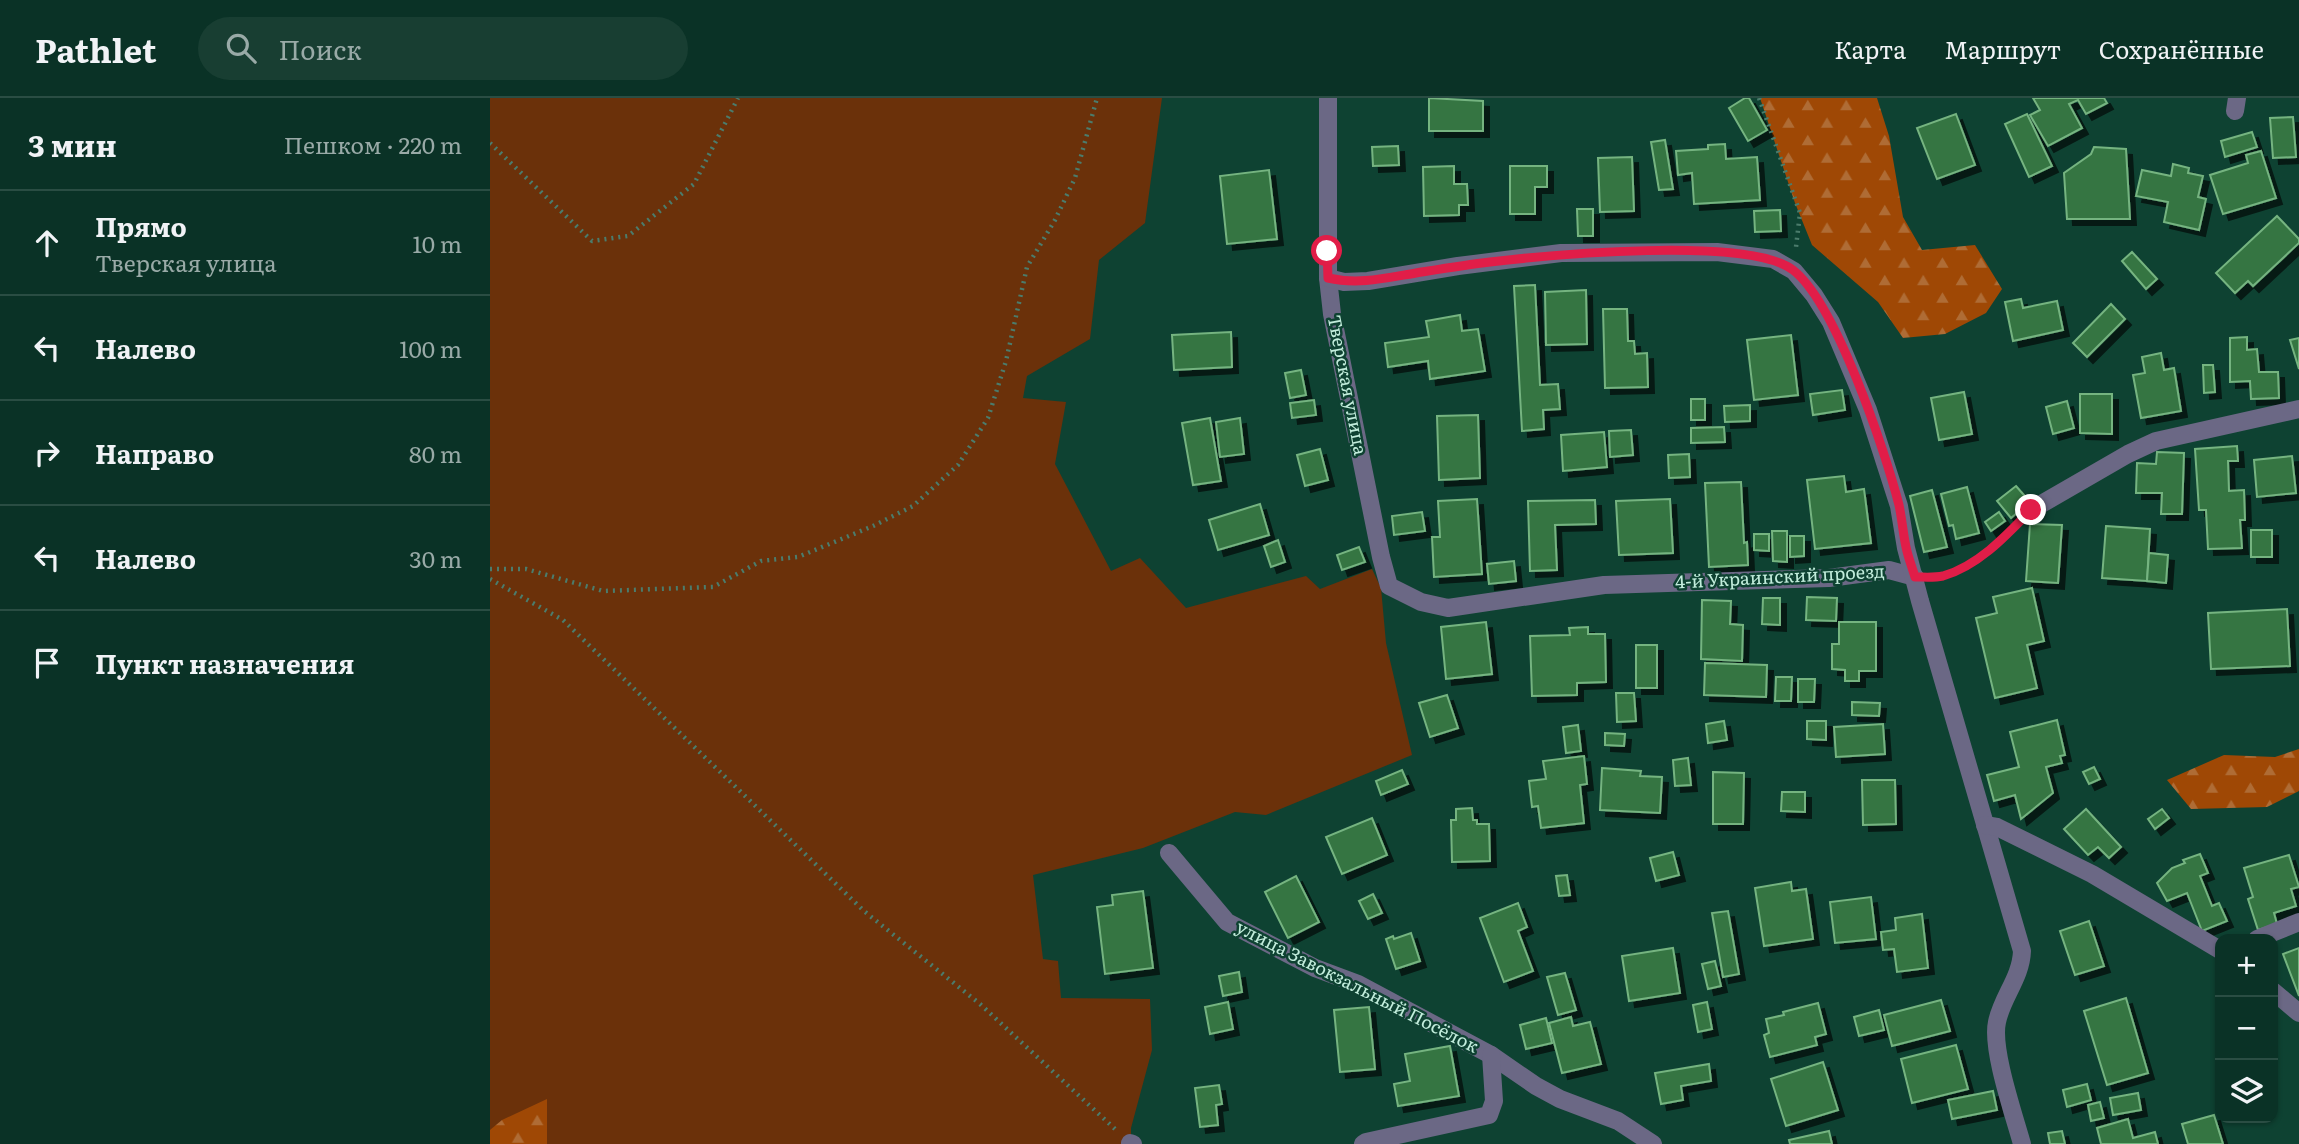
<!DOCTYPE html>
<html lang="ru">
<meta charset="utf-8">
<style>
:root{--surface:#0a3226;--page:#183e32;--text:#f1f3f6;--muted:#99aaa7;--line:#2a4d43}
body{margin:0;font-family:Literata,serif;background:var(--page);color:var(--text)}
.controls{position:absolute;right:21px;bottom:21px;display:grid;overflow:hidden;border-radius:14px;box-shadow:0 2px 5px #0004}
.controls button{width:63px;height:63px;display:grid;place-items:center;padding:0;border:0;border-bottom:2px solid var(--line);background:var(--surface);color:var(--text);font:35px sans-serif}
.stop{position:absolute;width:21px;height:21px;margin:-16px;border:5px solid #e11d48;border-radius:50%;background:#fff}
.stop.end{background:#e11d48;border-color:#fff;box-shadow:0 2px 7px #0008}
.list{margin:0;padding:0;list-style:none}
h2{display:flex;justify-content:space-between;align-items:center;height:91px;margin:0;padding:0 28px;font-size:30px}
h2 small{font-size:23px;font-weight:400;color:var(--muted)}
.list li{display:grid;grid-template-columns:46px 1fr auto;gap:21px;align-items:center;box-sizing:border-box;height:105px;padding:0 28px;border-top:2px solid var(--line)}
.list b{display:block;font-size:26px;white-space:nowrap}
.list p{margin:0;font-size:23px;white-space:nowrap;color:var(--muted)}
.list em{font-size:23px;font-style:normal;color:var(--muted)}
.icon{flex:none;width:38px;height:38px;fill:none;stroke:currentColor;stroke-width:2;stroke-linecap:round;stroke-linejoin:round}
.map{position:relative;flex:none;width:1809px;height:1046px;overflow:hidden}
header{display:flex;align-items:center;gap:42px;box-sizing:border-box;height:98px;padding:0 35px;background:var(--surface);border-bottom:2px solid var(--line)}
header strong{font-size:33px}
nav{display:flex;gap:38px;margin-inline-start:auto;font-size:24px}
.search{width:490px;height:63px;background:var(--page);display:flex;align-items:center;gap:18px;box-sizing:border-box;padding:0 24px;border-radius:38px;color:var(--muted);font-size:26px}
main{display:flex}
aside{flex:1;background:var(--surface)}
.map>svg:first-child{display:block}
.green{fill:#6b310a}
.forest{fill:url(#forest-firs)}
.building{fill:#357443;stroke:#75b480;stroke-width:2;filter:url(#shadow)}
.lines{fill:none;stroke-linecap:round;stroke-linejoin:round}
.path{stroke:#4b7c6c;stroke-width:4.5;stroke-dasharray:2 5;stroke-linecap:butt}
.street{stroke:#6b6885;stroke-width:18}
.route{stroke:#e11d48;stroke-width:9}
.labels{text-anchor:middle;stroke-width:5;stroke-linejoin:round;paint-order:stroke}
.street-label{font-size:18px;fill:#c2eddc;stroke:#0e4232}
</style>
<header>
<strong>Pathlet</strong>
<div class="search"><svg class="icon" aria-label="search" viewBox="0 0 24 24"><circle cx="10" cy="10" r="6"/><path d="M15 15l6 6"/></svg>Поиск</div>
<nav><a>Карта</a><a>Маршрут</a><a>Сохранённые</a></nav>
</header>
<main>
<aside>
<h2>3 мин<small>Пешком · 220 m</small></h2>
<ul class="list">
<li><svg class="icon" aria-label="ahead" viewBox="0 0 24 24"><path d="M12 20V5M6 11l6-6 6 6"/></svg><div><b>Прямо</b><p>Тверская улица</p></div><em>10 m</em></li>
<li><svg class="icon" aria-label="left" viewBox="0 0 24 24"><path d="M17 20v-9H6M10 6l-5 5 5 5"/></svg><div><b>Налево</b></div><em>100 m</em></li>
<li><svg class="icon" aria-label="right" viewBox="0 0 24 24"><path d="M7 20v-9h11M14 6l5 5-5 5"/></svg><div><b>Направо</b></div><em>80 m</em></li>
<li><svg class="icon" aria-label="left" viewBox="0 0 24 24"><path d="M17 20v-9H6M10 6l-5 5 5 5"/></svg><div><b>Налево</b></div><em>30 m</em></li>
<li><svg class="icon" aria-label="arrive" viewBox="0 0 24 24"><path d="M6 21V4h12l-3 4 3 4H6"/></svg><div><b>Пункт назначения</b></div></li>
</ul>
</aside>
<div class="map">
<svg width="1809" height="1046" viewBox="0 0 1809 1046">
<defs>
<pattern id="forest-firs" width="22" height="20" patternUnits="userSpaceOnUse" patternTransform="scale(1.75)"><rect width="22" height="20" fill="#9f4805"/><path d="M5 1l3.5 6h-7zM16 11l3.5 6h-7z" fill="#af6c35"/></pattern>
<filter id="shadow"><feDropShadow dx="6" dy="6" stdDeviation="0" flood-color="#0009"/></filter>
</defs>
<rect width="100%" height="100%" fill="#0e4232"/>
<polygon class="green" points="0,0 672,0 655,125 609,162 600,241 537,278 533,300 576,304 565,366 621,473 650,460 696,510 816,478 830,491 882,471 891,490 896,545 922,657 776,717 745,714 653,750 543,777 553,861 568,863 571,900 660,901 662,952 641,1030 641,1046 0,1046"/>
<g class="forest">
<polygon points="1270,0 1387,0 1399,38 1413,119 1432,152 1485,147 1512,191 1496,215 1455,236 1413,240 1388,204 1322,147 1305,105"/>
<polygon points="1809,651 1809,693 1777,709 1701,711 1677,682 1734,657 1785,659"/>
<polygon points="57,1001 57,1046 0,1046 0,1032 12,1022"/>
</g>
<g class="building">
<polygon points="939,0 993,3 993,33 939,33"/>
<polygon points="1255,0 1259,0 1277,32 1258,43 1239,10"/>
<polygon points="1543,0 1614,0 1617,5 1596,16 1588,2 1579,6 1592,30 1558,48 1540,17 1550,12"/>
<polygon points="1466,16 1485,67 1447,81 1427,30"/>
<polygon points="1537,16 1562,68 1539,79 1515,26"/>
<polygon points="1803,19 1806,59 1783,60 1780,20"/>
<polygon points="1762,34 1767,49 1735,59 1731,43"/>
<polygon points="1175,42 1183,91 1169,92 1161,44"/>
<polygon points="1235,46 1236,61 1267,59 1270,102 1204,106 1202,75 1188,77 1186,53 1218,51 1218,47"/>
<polygon points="908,48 909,67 883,68 882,49"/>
<polygon points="1604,49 1636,51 1640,121 1577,121 1574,75 1601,56"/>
<polygon points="1771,53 1786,100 1733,116 1720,77 1758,65 1756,57"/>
<polygon points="1142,59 1144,113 1110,114 1108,60"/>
<polygon points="1683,66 1699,70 1698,75 1713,78 1708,99 1716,101 1709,132 1674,124 1678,104 1646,98 1652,72 1681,78"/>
<polygon points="964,68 964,86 977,86 978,107 969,107 969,117 934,118 933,69"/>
<polygon points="1020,68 1057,68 1057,89 1045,89 1045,116 1020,116"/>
<polygon points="779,72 787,141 737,146 730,78"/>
<polygon points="1087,111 1103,111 1103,138 1088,138"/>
<polygon points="1290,112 1291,133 1265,134 1264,113"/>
<polygon points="1787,118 1809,141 1809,145 1763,188 1758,183 1745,195 1726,175"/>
<polygon points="1642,154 1667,181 1656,191 1632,163"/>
<polygon points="1045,187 1050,287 1068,286 1070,311 1053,312 1054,331 1032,333 1024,188"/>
<polygon points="1096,192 1097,246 1056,247 1055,194"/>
<polygon points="1531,201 1533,210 1567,203 1573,232 1523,243 1515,204"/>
<polygon points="1621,206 1635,221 1597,259 1583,245"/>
<polygon points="1113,211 1137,211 1138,243 1144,243 1145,256 1157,255 1158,289 1115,290"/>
<polygon points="970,217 972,233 988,231 995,273 940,281 938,263 898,269 895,245 939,239 936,223"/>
<polygon points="741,234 742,269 684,272 682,237"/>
<polygon points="1301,237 1308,297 1264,302 1257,242"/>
<polygon points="1757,239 1757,252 1767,251 1769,274 1788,274 1789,300 1761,301 1760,283 1740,284 1740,240"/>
<polygon points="1809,240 1809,271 1800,242"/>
<polygon points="1671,255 1674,272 1684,270 1691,313 1651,320 1643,277 1655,275 1652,259"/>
<polygon points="1713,267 1723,267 1725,294 1714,295"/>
<polygon points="811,272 816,297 800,300 795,275"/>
<polygon points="1352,292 1355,312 1323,317 1320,296"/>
<polygon points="1474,294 1482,336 1449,342 1441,300"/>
<polygon points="1590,296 1622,296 1622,336 1590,335"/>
<rect x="1201" y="301" width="14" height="21"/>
<polygon points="824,302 826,317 802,320 800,305"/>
<polygon points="1577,303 1584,330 1563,336 1556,309"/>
<polygon points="1260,307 1260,323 1235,324 1234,308"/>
<polygon points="988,317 990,380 949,382 947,318"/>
<polygon points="720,320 731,383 703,387 692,325"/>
<polygon points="750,320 754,356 730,359 726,324"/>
<polygon points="1234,329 1235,344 1201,345 1201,330"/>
<polygon points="1141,332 1143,357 1120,359 1119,333"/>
<polygon points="1114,334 1117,369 1073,373 1071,337"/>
<polygon points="1747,348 1748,363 1738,363 1739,393 1754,392 1755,422 1750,422 1752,450 1718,451 1716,412 1709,412 1705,351"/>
<polygon points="830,351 838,382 815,388 807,357"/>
<polygon points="1667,354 1694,355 1692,416 1671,416 1672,395 1646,395 1647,365 1666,366"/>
<polygon points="1199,356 1200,379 1179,380 1178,357"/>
<polygon points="1802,358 1806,395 1767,399 1764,362"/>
<polygon points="1354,378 1356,394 1374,391 1381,445 1325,451 1317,382"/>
<polygon points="1251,384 1254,445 1257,444 1258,467 1219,469 1215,385"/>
<polygon points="1526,388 1540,404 1521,420 1507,403"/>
<polygon points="1477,389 1489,435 1466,441 1463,427 1459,428 1451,396"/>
<polygon points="1442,392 1457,449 1434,454 1420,398"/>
<polygon points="987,401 992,476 944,479 942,439 950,439 948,403"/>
<polygon points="1180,401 1183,455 1129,457 1126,403"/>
<polygon points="1105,402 1106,426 1065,427 1067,472 1040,473 1038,403"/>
<polygon points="770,406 779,437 728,452 719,422"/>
<polygon points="932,414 935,433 904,437 902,418"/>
<polygon points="1509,414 1515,423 1501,433 1495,424"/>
<polygon points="1540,426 1572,427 1568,485 1536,483"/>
<polygon points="1616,428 1660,431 1657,483 1612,480"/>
<rect x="1761" y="432" width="21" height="27"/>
<polygon points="1282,433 1297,433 1297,464 1283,463"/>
<polygon points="1264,436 1279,436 1279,453 1264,452"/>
<polygon points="1300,438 1314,438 1314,458 1300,459"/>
<polygon points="788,442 795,464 781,469 774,448"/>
<polygon points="869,449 875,464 852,472 847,457"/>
<polygon points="1659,455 1678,457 1676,485 1657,483"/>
<polygon points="1024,463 1026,483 999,486 997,466"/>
<polygon points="1542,490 1554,543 1537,547 1547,590 1505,600 1486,520 1507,515 1503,499"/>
<polygon points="1317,499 1347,500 1346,523 1316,522"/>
<polygon points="1273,500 1290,500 1290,527 1272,526"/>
<polygon points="1212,502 1241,503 1240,526 1253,527 1252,563 1211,561"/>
<polygon points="1797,511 1800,568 1721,571 1718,515"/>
<polygon points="996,524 1002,576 956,581 951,529"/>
<polygon points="1349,524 1386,524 1386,573 1369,573 1369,583 1355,583 1355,572 1342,571 1342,546 1349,546"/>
<polygon points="1098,529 1098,536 1115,536 1116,584 1087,585 1087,597 1042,598 1040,538 1080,537 1079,530"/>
<rect x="1146" y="547" width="21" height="43"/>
<polygon points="1215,565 1277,567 1276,599 1214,597"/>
<polygon points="1286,579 1302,579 1301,603 1285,603"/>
<polygon points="1308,581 1325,581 1324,604 1308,604"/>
<polygon points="1126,595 1144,595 1146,623 1127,624"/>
<polygon points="957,597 968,630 940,639 929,605"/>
<polygon points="1362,604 1390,605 1389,618 1362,617"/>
<polygon points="1567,622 1575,657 1570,658 1572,665 1556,669 1563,695 1531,721 1525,697 1504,703 1497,677 1529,669 1520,634"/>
<polygon points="1234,623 1237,642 1218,645 1216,626"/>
<polygon points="1317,623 1336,623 1336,642 1317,641"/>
<polygon points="1393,626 1395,656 1346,659 1344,629"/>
<polygon points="1088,627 1091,653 1076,655 1073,629"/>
<polygon points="1115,635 1135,636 1134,648 1115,647"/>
<polygon points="1094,658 1097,686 1090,687 1094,725 1051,730 1048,708 1042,709 1039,683 1056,681 1053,663"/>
<polygon points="1198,660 1201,687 1185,688 1183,662"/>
<polygon points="1604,669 1610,681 1599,686 1593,674"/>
<polygon points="1112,670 1151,673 1150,678 1172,679 1170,715 1110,712"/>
<polygon points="912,672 918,686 891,697 886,683"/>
<polygon points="1223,674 1254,675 1253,726 1223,726"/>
<polygon points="1372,682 1405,682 1406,726 1373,727"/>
<polygon points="1292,694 1315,694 1315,714 1291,713"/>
<polygon points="982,710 983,722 987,722 987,726 999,726 1000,763 962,764 961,722 966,722 966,711"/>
<polygon points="1596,711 1631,749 1619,760 1608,749 1598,757 1574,731"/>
<polygon points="1672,711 1679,720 1665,731 1658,721"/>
<polygon points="882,720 897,757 852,776 836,739"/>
<polygon points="1183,754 1189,777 1166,783 1160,760"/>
<polygon points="1710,756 1718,775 1710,778 1722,808 1729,805 1737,823 1712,833 1697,795 1677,803 1667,785 1682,770 1695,765 1693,762"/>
<polygon points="1799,757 1809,789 1801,791 1806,808 1784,815 1787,826 1768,832 1758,801 1763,799 1754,770"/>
<polygon points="1077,777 1080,797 1069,798 1066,778"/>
<polygon points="806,778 829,824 798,840 775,794"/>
<polygon points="1301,784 1302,793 1316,791 1323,841 1274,848 1265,790"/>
<polygon points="653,793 663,870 615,876 607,809 623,807 622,797"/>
<polygon points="883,796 892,815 878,821 869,803"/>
<polygon points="1381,799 1386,841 1345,845 1340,804"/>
<polygon points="1028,805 1037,829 1028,833 1043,873 1014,884 990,820"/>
<polygon points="1238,813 1249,876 1233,879 1222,815"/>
<polygon points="1432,816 1438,870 1407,874 1404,851 1393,852 1391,834 1406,832 1405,820"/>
<polygon points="1599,823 1614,868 1585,877 1570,833"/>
<polygon points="921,835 930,863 906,871 896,841 903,838 904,841"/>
<polygon points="1183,850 1190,895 1139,903 1132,858"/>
<polygon points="1809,850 1809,898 1793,856"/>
<polygon points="1225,863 1231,888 1218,891 1212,866"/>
<polygon points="749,874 752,894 733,898 729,878"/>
<polygon points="1075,875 1086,912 1068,917 1057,879"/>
<polygon points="1636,900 1658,975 1617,987 1594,913"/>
<polygon points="1451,902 1460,933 1402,948 1394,917"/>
<polygon points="738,904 743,931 720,936 715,909"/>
<polygon points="1217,904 1222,931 1208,934 1203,907"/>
<polygon points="1328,905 1336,936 1325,939 1327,947 1280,959 1274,937 1279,935 1276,921 1294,917 1293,914"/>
<polygon points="879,909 885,971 850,974 844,912"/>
<polygon points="1389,912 1394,932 1369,938 1364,919"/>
<polygon points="1081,919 1083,928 1100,924 1111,966 1072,975 1059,925"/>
<polygon points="1056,920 1062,945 1036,951 1030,927"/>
<polygon points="1466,947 1478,991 1422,1005 1411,961"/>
<polygon points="960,948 969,998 908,1008 904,986 920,983 915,956"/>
<polygon points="1333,964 1348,1012 1296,1028 1281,981"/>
<polygon points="1219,966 1221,983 1191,988 1193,1002 1171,1006 1165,975"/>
<polygon points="1597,986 1601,1002 1577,1009 1573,992"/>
<polygon points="729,987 732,1006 726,1007 728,1027 710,1029 705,990"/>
<polygon points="1503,993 1507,1012 1462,1021 1458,1002"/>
<polygon points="1648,995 1651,1012 1623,1017 1620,1000"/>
<polygon points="1610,1004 1614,1020 1601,1023 1598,1007"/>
<polygon points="1724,1017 1733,1046 1698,1046 1692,1026"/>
<polygon points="1638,1021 1643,1040 1665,1034 1668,1046 1611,1046 1607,1030"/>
<polygon points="1339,1033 1342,1046 1300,1046 1299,1042"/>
<polygon points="1572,1033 1575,1046 1560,1046 1558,1035"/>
</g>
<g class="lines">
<g class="path">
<polyline points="1269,0 1310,115 1306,149"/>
<polyline points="0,45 102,143 138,138 204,86 248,0"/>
<polyline points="0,471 36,471 113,493 223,489 271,463 308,459 383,428 423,408 468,367 498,320 516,263 537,169 565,122 585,80 607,0"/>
<path d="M 1447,479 C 1477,474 1505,448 1526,427"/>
<polyline points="0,481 73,522 374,813 490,906 625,1031"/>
</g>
<g class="street">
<polyline points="838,0 838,180 842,216 891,459 899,488 931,504 958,510 1114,487 1339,480 1399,472 1425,479"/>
<polyline points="1745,13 1747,0"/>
<path d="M 838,180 L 854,184 L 878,183 L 968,168 L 1071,155 L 1227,154 L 1283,161 L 1304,173 L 1324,197 L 1341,224 L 1378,312 L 1409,408 L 1416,450 L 1430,503 L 1532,853 C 1531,880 1512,899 1507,924 C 1501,951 1524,1017 1532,1046"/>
<polyline points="1541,412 1638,356 1666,343 1809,311"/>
<polyline points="1495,727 1507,729 1602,776 1730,852"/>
<polyline points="679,755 737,824 825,870 868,886 1001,957 1046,988 1070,1001 1128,1023 1163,1046"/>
<polyline points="1767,841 1809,824"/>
<polyline points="1783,893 1809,915"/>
<polyline points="640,1045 643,1046"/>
<polyline points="873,1046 876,1044 999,1017 1004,1003 1001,957"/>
</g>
</g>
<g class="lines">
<path class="route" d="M 837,153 L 838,180 C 868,187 896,180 926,175 C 951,171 975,167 1000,164 C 1060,157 1258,138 1303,172 C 1346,205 1395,353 1409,407 C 1412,421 1413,435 1416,449 C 1418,459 1422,469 1425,479 C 1434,479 1444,480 1453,478 C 1488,468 1516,438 1541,412"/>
</g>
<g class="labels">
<g class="street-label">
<text transform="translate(857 287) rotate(79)" y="6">Тверская улица</text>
<text transform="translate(1290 479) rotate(-3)" y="6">4-й Украинский проезд</text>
<text transform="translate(867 889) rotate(27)" y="6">улица Завокзальный Посёлок</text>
</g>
</g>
</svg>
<div class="controls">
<button>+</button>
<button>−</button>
<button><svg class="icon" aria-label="layers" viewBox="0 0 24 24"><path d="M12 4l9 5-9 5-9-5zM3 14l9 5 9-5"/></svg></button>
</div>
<div class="stop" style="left:837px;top:153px"></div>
<div class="stop end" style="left:1541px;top:412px"></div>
</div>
</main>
